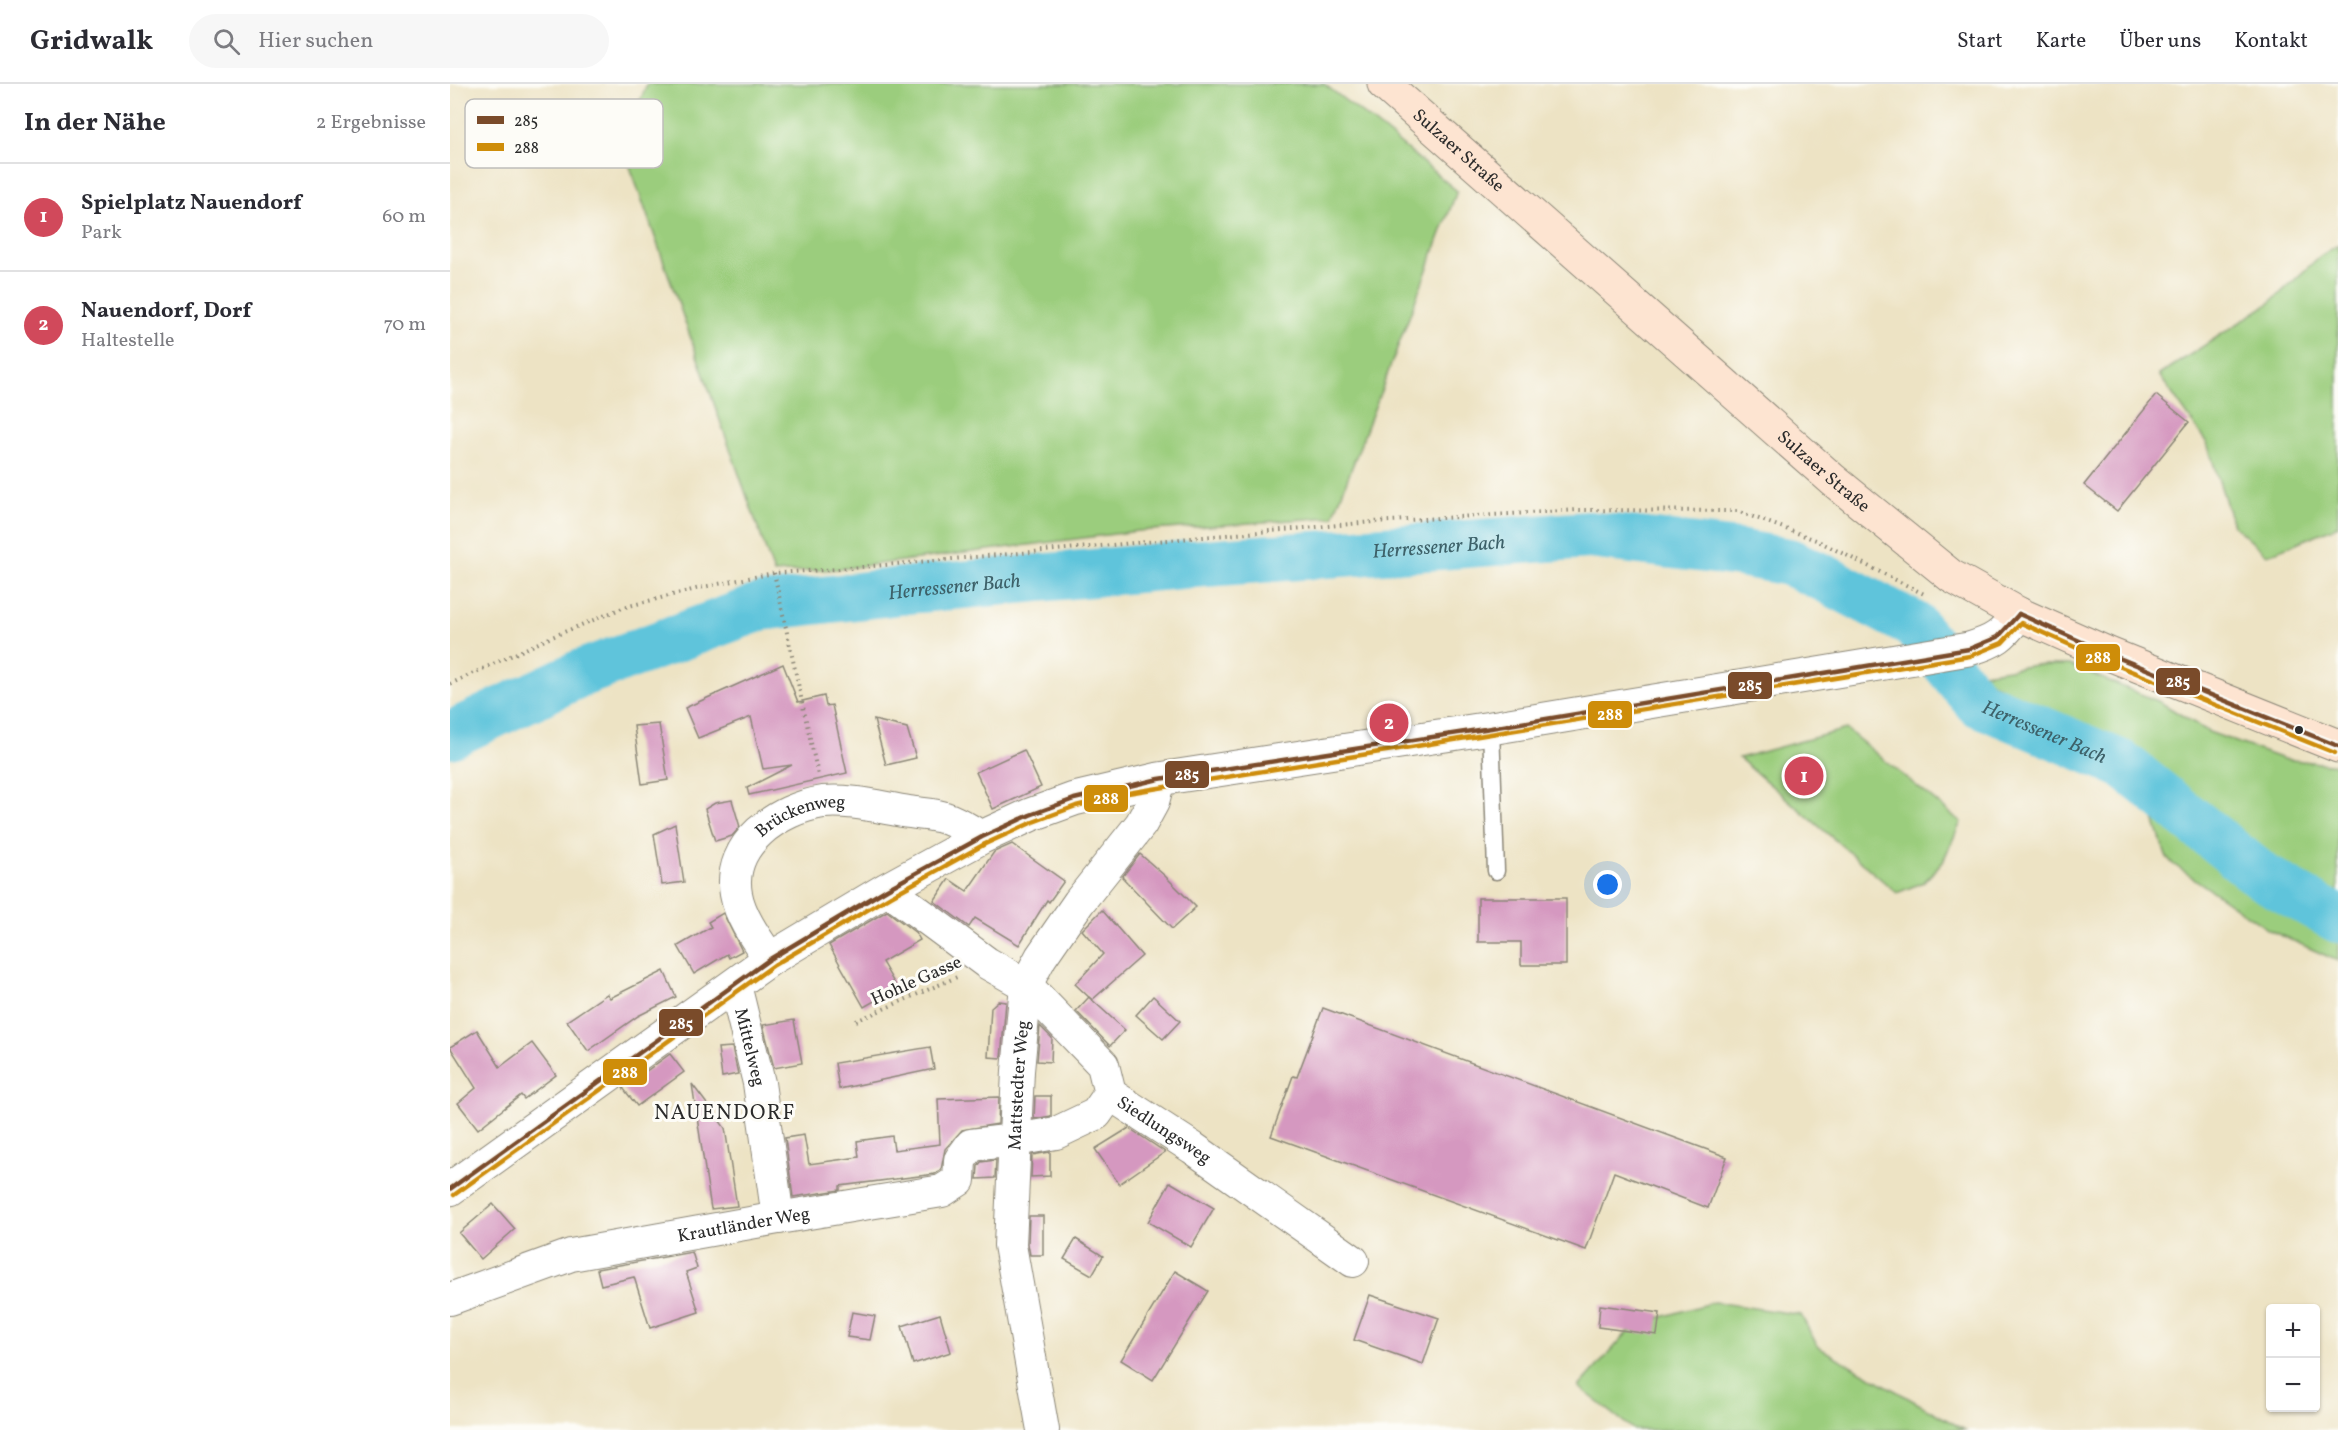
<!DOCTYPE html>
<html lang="de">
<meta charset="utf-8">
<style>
:root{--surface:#fff;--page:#f7f7f7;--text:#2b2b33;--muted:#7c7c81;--line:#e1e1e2;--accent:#d1495b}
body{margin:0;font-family:Vollkorn,serif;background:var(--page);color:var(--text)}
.controls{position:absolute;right:18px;bottom:18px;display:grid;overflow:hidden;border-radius:6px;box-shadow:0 2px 4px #0004}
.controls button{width:54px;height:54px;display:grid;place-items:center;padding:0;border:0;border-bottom:2px solid var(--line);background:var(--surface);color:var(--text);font:30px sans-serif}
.you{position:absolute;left:1158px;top:801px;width:21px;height:21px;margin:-15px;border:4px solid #fff;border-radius:50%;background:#1a73e8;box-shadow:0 0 0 9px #1a73e833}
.badge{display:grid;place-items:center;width:39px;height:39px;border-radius:50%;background:var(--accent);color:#fff;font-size:20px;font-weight:700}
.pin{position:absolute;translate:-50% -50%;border:3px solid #fff;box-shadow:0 2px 6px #0006}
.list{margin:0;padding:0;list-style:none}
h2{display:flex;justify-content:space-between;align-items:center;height:78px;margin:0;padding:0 24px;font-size:26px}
h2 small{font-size:20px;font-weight:400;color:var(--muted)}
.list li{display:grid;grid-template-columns:39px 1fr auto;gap:18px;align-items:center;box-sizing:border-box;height:108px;padding:0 24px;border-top:2px solid var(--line)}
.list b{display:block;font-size:22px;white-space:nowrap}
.list p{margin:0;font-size:20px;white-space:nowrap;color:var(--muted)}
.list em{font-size:20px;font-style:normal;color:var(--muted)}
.icon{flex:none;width:33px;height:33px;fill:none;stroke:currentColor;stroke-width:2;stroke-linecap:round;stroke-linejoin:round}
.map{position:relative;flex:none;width:1888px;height:1346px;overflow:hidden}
header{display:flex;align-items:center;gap:36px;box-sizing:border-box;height:84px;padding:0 30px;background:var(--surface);border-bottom:2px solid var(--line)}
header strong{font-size:28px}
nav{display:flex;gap:33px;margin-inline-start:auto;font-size:21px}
.search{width:420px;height:54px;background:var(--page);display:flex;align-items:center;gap:15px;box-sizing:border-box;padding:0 21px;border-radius:33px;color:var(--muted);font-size:22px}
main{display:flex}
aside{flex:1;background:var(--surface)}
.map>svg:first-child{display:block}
.green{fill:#9bcd7d;stroke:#637c54;stroke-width:1.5}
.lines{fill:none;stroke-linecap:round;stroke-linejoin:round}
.river{stroke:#5ec4db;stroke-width:48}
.building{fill:#d598c0}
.service-casing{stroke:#8c8778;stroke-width:19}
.minor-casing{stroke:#8c8778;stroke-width:34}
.tertiary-casing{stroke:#8c8778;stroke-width:35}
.secondary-casing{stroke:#8c8778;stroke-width:35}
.path{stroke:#8c8778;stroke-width:4;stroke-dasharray:1.5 4.5;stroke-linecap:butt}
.service{stroke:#fff;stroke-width:16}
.minor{stroke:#fff;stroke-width:32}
.tertiary{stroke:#fff;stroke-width:33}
.secondary{stroke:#fde4d1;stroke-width:33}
.bus-1-casing{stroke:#fdfcf7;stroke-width:9}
.bus-2-casing{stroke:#fdfcf7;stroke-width:9}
.bus-1{stroke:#7a4b2a;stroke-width:4.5}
.bus-2{stroke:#ce8d09;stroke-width:4.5}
.bus-dot{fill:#2b2b2b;stroke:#fdfcf7;stroke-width:2}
.labels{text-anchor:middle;stroke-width:6;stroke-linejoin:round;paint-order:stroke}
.street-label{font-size:18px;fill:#2b2b2b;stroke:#fdfcf7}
.water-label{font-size:20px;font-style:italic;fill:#3d6169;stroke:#fdfcf7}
.quarter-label{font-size:21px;letter-spacing:1.5px;fill:#2b2b2b;stroke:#fdfcf7}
.key{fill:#fdfcf7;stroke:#bebdba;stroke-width:1.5}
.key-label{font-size:16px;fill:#2b2b2b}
.line-badge{stroke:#fdfcf7;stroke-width:2}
.badge-label{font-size:16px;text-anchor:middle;font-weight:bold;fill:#fff}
</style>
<header>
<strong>Gridwalk</strong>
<div class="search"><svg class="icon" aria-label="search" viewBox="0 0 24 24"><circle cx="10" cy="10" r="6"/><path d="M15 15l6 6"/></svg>Hier suchen</div>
<nav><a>Start</a><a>Karte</a><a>Über uns</a><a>Kontakt</a></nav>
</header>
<main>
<aside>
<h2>In der Nähe<small>2 Ergebnisse</small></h2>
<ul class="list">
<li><span class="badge">1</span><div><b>Spielplatz Nauendorf</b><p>Park</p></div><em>60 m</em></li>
<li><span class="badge">2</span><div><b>Nauendorf, Dorf</b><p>Haltestelle</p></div><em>70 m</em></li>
</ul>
</aside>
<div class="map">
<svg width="1888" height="1346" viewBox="0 0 1888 1346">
<rect width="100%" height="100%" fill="#fdfcf7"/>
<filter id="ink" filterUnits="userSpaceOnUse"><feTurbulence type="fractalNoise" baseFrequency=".0167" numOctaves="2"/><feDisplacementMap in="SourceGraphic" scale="12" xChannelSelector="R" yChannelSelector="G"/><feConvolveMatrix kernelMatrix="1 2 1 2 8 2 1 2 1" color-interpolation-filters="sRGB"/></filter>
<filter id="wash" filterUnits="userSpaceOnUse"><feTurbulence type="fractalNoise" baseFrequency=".008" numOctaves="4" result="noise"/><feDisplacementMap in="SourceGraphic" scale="24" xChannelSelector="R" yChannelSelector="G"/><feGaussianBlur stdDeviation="1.35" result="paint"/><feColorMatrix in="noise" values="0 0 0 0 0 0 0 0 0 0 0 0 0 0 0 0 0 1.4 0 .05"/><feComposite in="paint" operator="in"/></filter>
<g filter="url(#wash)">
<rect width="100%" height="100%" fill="#ede3c4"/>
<g class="green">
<polygon points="197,0 874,0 936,48 1007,107 883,433 688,447 389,485 324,489 172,60"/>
<polygon points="1888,161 1888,442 1817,471 1783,441 1757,359 1709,291 1821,218 1870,172"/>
<polygon points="1585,581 1620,581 1710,618 1759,648 1833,675 1888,681 1888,877 1819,846 1723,780 1716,772 1686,680 1527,590"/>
<polygon points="1396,645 1511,738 1493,777 1474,798 1447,809 1289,674"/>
<polygon points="1264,1218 1351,1231 1368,1263 1515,1346 1184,1346 1129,1303 1184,1241"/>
</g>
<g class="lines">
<path class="river" id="s1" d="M 0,651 L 129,590 L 311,523 L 469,505 L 742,480 L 1139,451 L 1289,469 L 1339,478 L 1376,495 L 1464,541 L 1528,619 L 1672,680 L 1813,793 L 1888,835"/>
</g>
<g id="blocks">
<g class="building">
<polygon points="1706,311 1739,338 1667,427 1634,401"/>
<polygon points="333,580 348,618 374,612 376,622 382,621 397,689 299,711 297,704 342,681 313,685 301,633 248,654 235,624"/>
<polygon points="424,636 457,644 466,674 436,681"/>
<polygon points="209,640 218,696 192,700 184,642"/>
<polygon points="574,666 591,703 543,725 526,688"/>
<polygon points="282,716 290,743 282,752 265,757 255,725 265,719"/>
<polygon points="225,740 234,798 212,801 204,750"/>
<polygon points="562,760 614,797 599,818 597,816 569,861 525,834 519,843 484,817 499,795 517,807 544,768"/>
<polygon points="690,770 715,792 746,823 722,845 672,793"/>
<polygon points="1028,814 1116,814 1116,881 1071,881 1071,858 1028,858"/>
<polygon points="652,826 692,872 642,916 625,900 653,870 632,846"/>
<polygon points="437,827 466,849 470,856 432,878 447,904 414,923 379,861"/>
<polygon points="273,829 292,867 279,874 277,870 244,890 228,862 261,843 258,838"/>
<polygon points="214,887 226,913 188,932 138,967 117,937 157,910 160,914"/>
<polygon points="703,912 730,937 713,955 686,931"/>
<polygon points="639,913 675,946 660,962 626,927"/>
<polygon points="548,917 556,918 551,974 538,973 541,923"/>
<polygon points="873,924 1277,1073 1258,1124 1164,1088 1136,1166 821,1052 843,992 847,993"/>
<polygon points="344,936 352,979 324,984 313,941"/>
<polygon points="590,942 602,954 601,978 587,977"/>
<polygon points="27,946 50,983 82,959 106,991 74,1015 71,1011 28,1045 8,1019 26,1004 0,963"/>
<polygon points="282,963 288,990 272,993 268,964"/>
<polygon points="480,963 484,985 389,1005 385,979"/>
<polygon points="220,970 234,988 187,1022 173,1004"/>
<polygon points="242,1000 275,1044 287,1122 261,1125"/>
<polygon points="585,1012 601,1012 601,1032 584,1035"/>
<polygon points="549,1013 548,1040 512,1046 495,1065 491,1086 485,1090 390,1102 390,1106 343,1113 335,1054 354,1051 359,1080 409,1073 407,1057 442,1052 444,1066 490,1060 488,1015"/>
<polygon points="679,1044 715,1068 669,1100 645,1065"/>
<polygon points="600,1068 600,1092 581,1093 582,1071"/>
<polygon points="546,1076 545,1094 527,1095 528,1082 531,1078"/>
<polygon points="720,1098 764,1124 741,1163 698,1138"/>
<polygon points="43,1120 65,1145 31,1175 9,1149"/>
<polygon points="579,1132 593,1132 593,1171 580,1171 578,1160"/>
<polygon points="626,1155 653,1172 642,1191 614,1175"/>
<polygon points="242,1168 247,1184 236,1188 249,1228 200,1244 184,1193 151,1201 147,1185"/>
<polygon points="725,1187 758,1207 703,1296 671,1276"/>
<polygon points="920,1211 989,1234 973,1280 904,1256"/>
<polygon points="1150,1221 1210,1229 1207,1251 1148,1243"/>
<polygon points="402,1228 425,1232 420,1256 397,1253"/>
<polygon points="490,1230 501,1268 463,1280 452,1242"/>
</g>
</g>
</g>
<g filter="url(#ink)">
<use href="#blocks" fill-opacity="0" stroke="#8c8778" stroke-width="1.5"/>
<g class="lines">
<defs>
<polyline id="service" points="1041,644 1046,787"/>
<g id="minor">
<path id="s2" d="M 437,805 L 537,879 L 576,901 L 653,981 L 660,1010 L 743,1064 L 903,1177"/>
<path id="s3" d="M 320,875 C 307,856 290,833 286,810 C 277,760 328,725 373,718 C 400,715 432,724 459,728 C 471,730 484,730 495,734 C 508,738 520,747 532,753"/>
<path id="s4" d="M 285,901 L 309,999 L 328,1134"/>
<path id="s5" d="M 0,1215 L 121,1171 L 328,1134 L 492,1107 L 509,1096 L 510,1076 L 521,1061 L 565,1056 L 606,1049 L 646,1030 L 660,1010"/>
<path id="s6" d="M 593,1346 L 560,1161 L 568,987 L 576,901 L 591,873 L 629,818 L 691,740 L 703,718 L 709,695"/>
</g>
<path id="tertiary" d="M 0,1105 L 320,875 L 437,805 L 532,753 L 580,731 L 624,715 L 709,695 L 1041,644 L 1519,565 C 1546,557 1552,552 1569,530"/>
<g id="secondary">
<path id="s7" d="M 934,0 L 1383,396 L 1501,492 L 1569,530 L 1659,570 L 1888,662"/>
</g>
</defs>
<use href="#service" class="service-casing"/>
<use href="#minor" class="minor-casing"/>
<use href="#tertiary" class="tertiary-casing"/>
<use href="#secondary" class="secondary-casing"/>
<g class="path">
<polyline points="324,489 368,691"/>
<polyline points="0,600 97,555 175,523 258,502 324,489 389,485 923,438 1129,426 1287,427 1366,456 1474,510"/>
<polyline points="406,937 507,893"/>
</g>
<use href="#service" class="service"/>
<use href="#minor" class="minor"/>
<use href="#tertiary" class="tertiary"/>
<use href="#secondary" class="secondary"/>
<defs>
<g id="bus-1">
<polyline points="1569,530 1659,570 1888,662"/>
<polyline points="0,1105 320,875 437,805 532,753 580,731 624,715 709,695 1041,644 1519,565 1548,553 1569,530"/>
</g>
<polyline id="bus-2" points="4,1111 324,881 441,812 535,760 583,738 626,722 678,709 1520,572 1552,559 1571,539 1656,577 1885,669"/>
</defs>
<use href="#bus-1" class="bus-1-casing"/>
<use href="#bus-2" class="bus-2-casing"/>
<use href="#bus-1" class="bus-1"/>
<use href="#bus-2" class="bus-2"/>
</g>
</g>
<circle class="bus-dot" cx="1849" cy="646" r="5"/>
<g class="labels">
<g class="street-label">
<text dy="6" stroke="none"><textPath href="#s7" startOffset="100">Sulzaer Straße</textPath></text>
<text dy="6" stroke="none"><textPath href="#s7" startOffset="586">Sulzaer Straße</textPath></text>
<text dy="6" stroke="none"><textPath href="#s3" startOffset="189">Brückenweg</textPath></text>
<text transform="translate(466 896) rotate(-24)" y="6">Hohle Gasse</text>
<text dy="6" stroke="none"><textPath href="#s4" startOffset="64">Mittelweg</textPath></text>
<text dy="6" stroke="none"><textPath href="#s6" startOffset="348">Mattstedter Weg</textPath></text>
<text dy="6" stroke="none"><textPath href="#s2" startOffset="375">Siedlungsweg</textPath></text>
<text dy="6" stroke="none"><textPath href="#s5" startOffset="304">Krautländer Weg</textPath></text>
</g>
<g class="water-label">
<text dy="7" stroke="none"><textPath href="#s1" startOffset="1017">Herressener Bach</textPath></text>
<text dy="7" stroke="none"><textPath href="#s1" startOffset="531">Herressener Bach</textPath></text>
<text dy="7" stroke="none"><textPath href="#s1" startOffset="1683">Herressener Bach</textPath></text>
</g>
<g class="quarter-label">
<text x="275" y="1035">NAUENDORF</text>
</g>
</g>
<rect x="15" y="15" width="198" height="69" rx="9" class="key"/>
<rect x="27" y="32" width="27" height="8" fill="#7a4b2a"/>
<rect x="27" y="59" width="27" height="8" fill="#ce8d09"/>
<g class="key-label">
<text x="64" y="42">285</text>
<text x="64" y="69">288</text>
</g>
<g class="line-badge">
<rect x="1625" y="559" width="46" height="29" rx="6" fill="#ce8d09"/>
<rect x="1705" y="583" width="46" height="29" rx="6" fill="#7a4b2a"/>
<rect x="1277" y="587" width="46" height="29" rx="6" fill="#7a4b2a"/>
<rect x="1137" y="616" width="46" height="29" rx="6" fill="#ce8d09"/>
<rect x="714" y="676" width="46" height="29" rx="6" fill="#7a4b2a"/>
<rect x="633" y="700" width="46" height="29" rx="6" fill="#ce8d09"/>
<rect x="208" y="924" width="46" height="29" rx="6" fill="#7a4b2a"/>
<rect x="152" y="974" width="46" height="28" rx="6" fill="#ce8d09"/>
</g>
<g class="badge-label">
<text x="1648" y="579">288</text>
<text x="1728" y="603">285</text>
<text x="1300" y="607">285</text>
<text x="1160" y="636">288</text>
<text x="737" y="696">285</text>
<text x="656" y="720">288</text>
<text x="231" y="945">285</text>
<text x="175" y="994">288</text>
</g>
</svg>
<div class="controls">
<button>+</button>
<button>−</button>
</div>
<div class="you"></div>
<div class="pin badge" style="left:1354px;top:692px">1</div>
<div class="pin badge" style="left:939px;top:639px">2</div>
</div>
</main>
